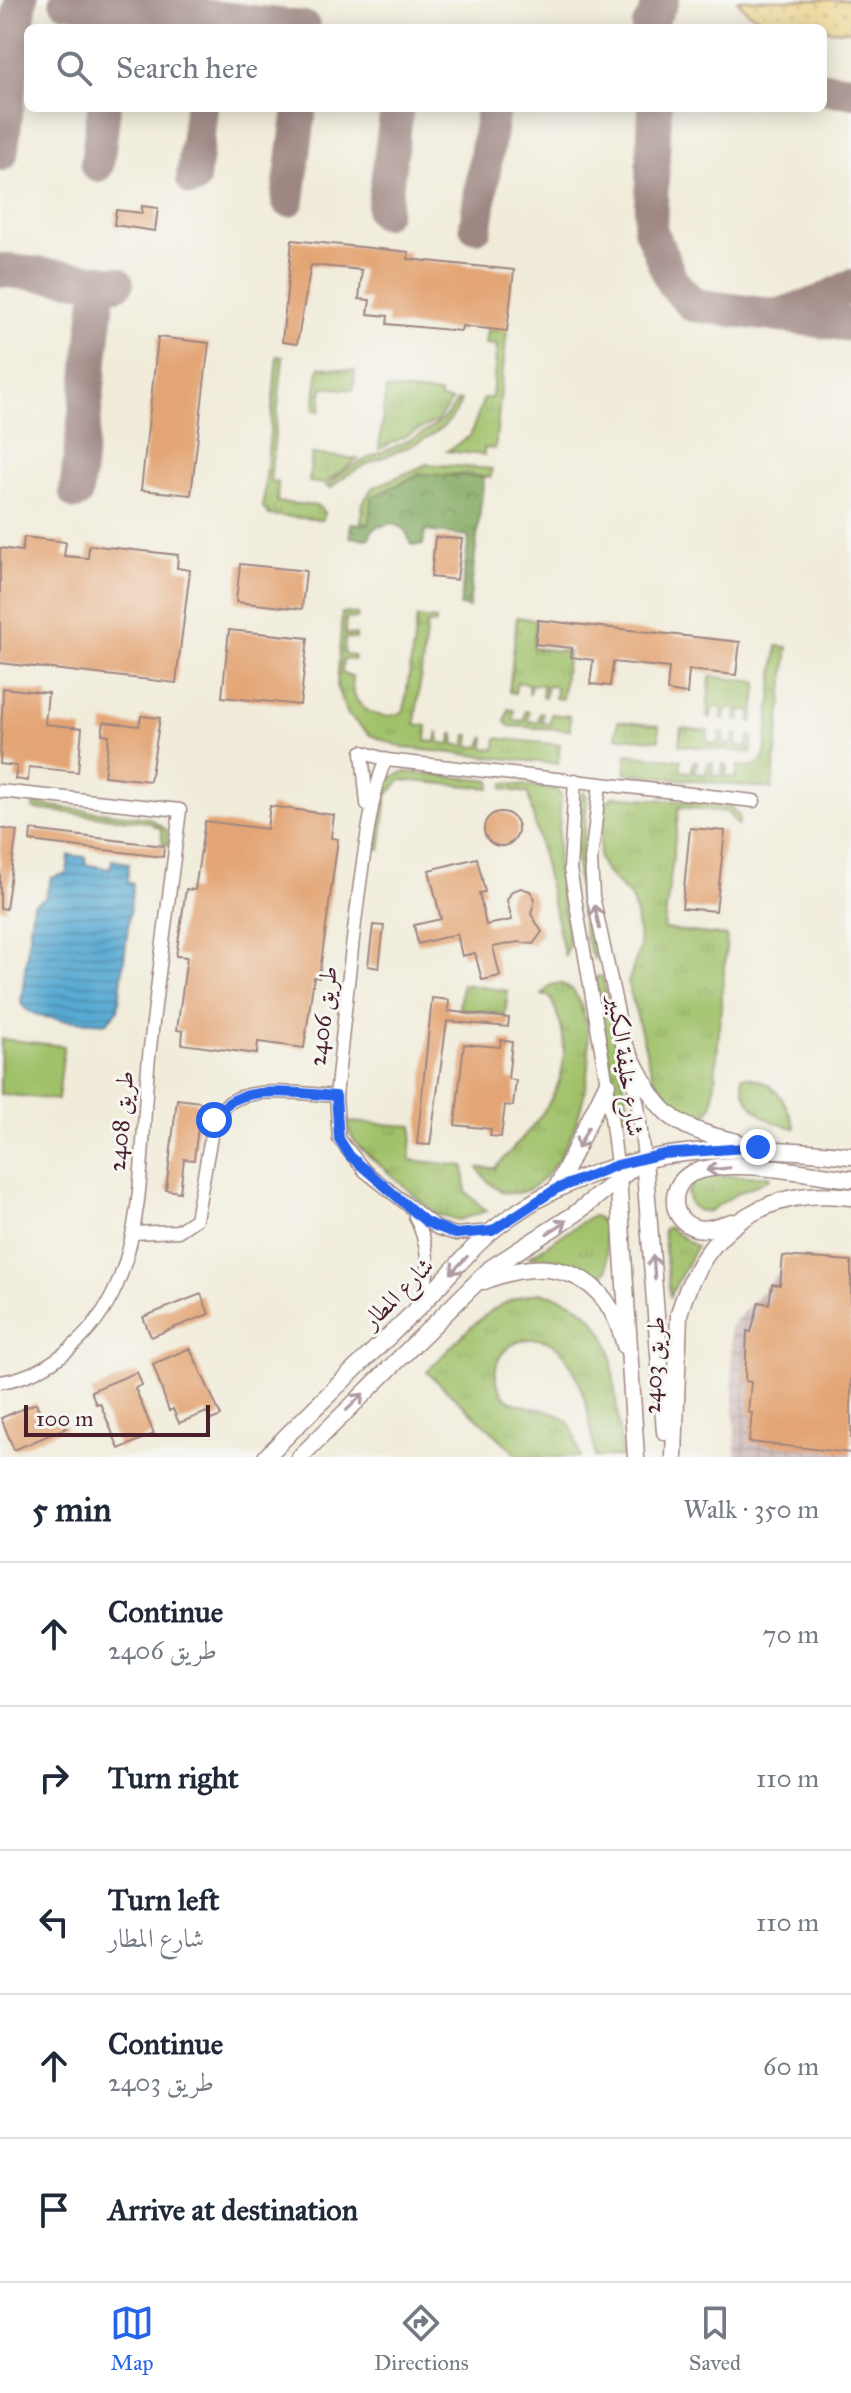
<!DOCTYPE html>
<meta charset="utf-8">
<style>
:root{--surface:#fff;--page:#f6f6f7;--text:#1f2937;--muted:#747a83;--line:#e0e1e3;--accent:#2563eb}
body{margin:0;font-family:"IM FELL Great Primer",Amiri,serif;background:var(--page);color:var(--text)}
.scale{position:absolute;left:24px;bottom:20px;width:186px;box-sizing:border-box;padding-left:8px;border:4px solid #4a1f2b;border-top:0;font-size:22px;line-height:28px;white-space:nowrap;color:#4a1f2b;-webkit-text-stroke:6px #f6f6f2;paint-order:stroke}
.stop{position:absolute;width:24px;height:24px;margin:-18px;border:6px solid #2563eb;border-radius:50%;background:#fff}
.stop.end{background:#2563eb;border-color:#fff;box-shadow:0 2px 8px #0008}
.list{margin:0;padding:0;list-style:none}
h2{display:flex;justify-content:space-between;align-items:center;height:104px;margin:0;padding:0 32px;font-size:34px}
h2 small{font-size:26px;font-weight:400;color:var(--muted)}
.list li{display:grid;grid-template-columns:52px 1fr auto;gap:24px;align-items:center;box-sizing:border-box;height:144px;padding:0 32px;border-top:2px solid var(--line)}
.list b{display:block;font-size:30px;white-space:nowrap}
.list p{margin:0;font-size:26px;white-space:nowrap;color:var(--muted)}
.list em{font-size:26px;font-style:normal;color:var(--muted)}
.icon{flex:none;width:44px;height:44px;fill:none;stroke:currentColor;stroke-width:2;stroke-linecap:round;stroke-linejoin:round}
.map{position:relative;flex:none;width:851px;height:1457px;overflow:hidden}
.search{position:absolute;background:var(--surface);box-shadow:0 4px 20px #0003;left:24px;right:24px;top:24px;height:88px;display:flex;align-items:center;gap:20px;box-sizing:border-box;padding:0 28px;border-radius:12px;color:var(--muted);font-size:30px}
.sheet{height:824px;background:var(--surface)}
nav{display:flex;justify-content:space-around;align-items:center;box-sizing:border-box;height:112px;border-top:2px solid var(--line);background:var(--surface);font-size:22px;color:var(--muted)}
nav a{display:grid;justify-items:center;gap:4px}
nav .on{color:var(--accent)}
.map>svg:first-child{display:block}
.industrial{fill:url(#industrial-grid)}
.grass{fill:url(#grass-tufts);stroke:#75704a;stroke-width:2}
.forest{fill:url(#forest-crowns);stroke:#656344;stroke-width:2}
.sand{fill:url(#sand-dots);stroke:#9c7c64;stroke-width:2}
.green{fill:#a0c169;stroke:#75704a;stroke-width:2}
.water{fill:url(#water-rules);stroke:#50647e;stroke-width:2}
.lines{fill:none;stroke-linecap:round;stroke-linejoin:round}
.taxiway{stroke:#9e8682;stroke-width:34}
.building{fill:#e3a574}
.minor-casing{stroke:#9e8682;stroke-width:15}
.major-casing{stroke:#9e8682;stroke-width:19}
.minor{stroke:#fff;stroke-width:12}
.major{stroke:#fff;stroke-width:16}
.oneway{stroke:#ae9aa0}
.route{stroke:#2563eb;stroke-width:10}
.labels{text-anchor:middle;stroke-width:6;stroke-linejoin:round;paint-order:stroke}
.street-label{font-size:24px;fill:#4a1f2b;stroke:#f6f6f2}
</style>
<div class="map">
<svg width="851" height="1457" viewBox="0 0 851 1457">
<defs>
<pattern id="industrial-grid" width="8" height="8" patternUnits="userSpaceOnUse" patternTransform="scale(2)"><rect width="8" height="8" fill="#d1bfbd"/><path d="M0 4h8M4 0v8" fill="none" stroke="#b5a4a3"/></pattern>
<pattern id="grass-tufts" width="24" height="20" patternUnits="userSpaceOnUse" patternTransform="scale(2)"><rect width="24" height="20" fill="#a0c169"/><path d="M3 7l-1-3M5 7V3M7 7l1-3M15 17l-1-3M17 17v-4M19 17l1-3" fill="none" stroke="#8ba55b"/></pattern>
<pattern id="forest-crowns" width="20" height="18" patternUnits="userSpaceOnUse" patternTransform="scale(2)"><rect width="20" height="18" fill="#80a75d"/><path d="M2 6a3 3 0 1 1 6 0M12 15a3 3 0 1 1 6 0" fill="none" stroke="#6b874d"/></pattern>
<pattern id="sand-dots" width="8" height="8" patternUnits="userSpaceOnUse" patternTransform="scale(2)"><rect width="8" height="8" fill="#eeda9e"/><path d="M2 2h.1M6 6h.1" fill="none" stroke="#cebb88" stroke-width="1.8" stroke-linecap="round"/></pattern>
<pattern id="water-rules" width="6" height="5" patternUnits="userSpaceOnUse" patternTransform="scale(2)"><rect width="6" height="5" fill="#57a9d2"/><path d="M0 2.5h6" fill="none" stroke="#4a89ab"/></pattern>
</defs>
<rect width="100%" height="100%" fill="#f6f6f2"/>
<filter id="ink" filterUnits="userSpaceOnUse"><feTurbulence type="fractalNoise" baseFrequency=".0125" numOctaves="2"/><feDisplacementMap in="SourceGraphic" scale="16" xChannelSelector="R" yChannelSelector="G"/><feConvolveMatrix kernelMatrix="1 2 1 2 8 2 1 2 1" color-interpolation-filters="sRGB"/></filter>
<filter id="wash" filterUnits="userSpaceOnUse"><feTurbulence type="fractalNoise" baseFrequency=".006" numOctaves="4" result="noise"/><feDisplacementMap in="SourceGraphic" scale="32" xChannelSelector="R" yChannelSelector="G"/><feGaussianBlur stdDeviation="1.8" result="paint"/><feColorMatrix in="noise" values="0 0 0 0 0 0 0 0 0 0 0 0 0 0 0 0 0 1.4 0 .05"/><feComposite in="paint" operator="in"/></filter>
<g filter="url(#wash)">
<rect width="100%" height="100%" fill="#f1ecda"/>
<polygon class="industrial" points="790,1260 851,1267 851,1457 736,1457 730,1327"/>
<g class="grass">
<polygon points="487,329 507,331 495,449 484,448 484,455 447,451 470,436 484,398 492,398 497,345 485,344"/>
<polygon points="277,356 283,357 270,482 278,483 277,502 318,506 324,512 323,520 269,515 263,508"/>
<polygon points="319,367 355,371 353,390 323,387 320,411 314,410"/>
<polygon points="386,389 440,394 440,399 452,401 437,421 379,449"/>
<path d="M 457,401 L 461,401 C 445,450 365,452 331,488 L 326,486 C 360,450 437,443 457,401 Z"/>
<polygon points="312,454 358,459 323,484 309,482"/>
<polygon points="427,464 492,469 491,477 453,474 369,525 361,524 363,503 372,488"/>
<path d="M 342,613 L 358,614 L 357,619 L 346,618 L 345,634 L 356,635 L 356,639 L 345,638 L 344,654 L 354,656 L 354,660 L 343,659 L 342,673 L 352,676 C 348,705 378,726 404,711 L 417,618 L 436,620 L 436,624 L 427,624 L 415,724 L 427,726 L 426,741 L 436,742 L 438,732 L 440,743 L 451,744 L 452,734 L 455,734 L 454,744 L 465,746 L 467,735 L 470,735 L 469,746 L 480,747 L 485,737 L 484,748 L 496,749 L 497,738 L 560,745 L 558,764 L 404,748 L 370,735 L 348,715 L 337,688 Z"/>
<polygon points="517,617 536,620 533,648 568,652 562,699 555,698 556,687 547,686 545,697 542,697 543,685 531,684 529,695 528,684 517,682 515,693 509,692"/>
<path d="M 777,646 L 788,647 L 772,789 L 625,773 L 627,754 L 681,760 L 681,771 L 692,772 L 693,761 L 697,761 L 695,773 L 706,774 L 708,763 L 713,763 L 712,775 L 722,776 L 723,764 L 727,765 L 726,776 L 736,778 L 738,766 C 751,767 760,768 765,754 Z"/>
<polygon points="710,676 758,682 753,722 750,722 751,711 741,710 740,721 736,720 737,709 727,708 725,719 722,719 722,708 712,707 711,718 707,717"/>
<polygon points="508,709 514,710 513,720 524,721 525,711 529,712 528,721 538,722 540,713 543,713 542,723 550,724 551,714 570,716 570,730 509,726 505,722"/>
<polygon points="618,721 659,726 659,740 616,737"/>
<polygon points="681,728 708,731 707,742 718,744 720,733 724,733 723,744 732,745 734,735 737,735 736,746 747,747 749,736 753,737 751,753 679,745"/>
<path d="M 407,772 L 491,781 L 490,788 L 401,780 L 387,795 L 380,850 L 373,848 C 377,822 373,775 407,772 Z"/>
<polygon points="504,783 554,789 561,795 557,866 569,942 565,957 528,793 503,789"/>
<path d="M 584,792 L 587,796 L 582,861 L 596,952 L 594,959 C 578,938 569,816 584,792 Z"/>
<polygon points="614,796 729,805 740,817 738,826 727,812 679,807 664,929 727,936 713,1103 705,1120 678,1109 653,1077 628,983 640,947 636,915 632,899 605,871 599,858 604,804"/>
<polygon points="33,804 149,818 167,830 168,845 163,844 161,829 148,822 33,809"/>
<polygon points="598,976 603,977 630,1116 618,1117 595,979"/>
<path d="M 560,983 L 573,990 C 625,1069 536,1262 478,1168 L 495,1168 C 544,1115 588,1073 550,997 L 542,995 L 551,985 Z"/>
<polygon points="462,984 508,991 505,1015 459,1009"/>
<path d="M 742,1076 C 775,1080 786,1099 795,1128 C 767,1124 743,1107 742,1076 Z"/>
<polygon points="348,1122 413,1126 410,1160 464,1166 466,1192 486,1211 459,1220 436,1214 357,1145 348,1130"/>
<polygon points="710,1176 769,1176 770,1179 738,1193 708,1212 696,1210 690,1203 687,1193 696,1180"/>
<polygon points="591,1216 597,1217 604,1225 608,1269 598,1280 560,1260 529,1257"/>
<polygon points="668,1227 696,1247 670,1296 663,1230"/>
<path d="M 540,1293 C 577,1298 599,1317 611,1352 L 622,1457 L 595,1457 C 590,1421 586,1381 562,1352 C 539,1324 487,1344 497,1382 C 506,1419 556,1398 571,1427 C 576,1436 577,1448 580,1457 L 520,1457 L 427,1372 C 460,1338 490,1298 540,1293 Z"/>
</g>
<polygon class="forest" points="420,474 484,477 469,608 460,606 469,536 425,531 423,545 412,545 405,530 393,523 374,528 368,539 350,537 350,523 369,524 372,497"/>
<path class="sand" d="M 737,0 L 851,0 L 851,31 C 814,28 761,34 737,0 Z"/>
<polygon class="green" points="1,1039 64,1046 58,1100 0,1094"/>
<path class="water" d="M 69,855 L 86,857 L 85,864 L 110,869 L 112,860 L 129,863 L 127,882 L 133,884 L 118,1010 L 106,1023 C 87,1021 28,1022 21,1003 L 33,904 L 45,898 L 51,878 L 67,873 Z"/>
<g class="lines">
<g class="taxiway">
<polyline points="66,0 304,28"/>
<polyline points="648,28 662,0"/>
<polyline points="823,88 851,91"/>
<polyline points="655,108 650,229 672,282 693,305 851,325"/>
<polyline points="1,154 21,0"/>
<polyline points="97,165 104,108"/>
<polyline points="193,179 201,108"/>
<polyline points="288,200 300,108"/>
<polyline points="383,212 397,108"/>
<polyline points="476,226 493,108"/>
<polyline points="0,270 117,283"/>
<polyline points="785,313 820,302 851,286"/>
<polyline points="76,493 100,281"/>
</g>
</g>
<g id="blocks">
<g class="building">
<polygon points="142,206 158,208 155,231 114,225 116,210 142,213"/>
<polygon points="292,240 409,252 408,259 514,270 507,331 462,326 461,331 387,324 388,316 368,314 370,300 359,299 362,270 311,265 297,344 282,342"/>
<polygon points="158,337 209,343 191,495 141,490"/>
<polygon points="24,537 66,542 64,556 88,558 89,545 178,555 177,568 190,570 176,683 0,663 0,548 22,551"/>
<polygon points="435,537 462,539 457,580 431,577"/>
<polygon points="240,564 306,571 302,609 236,602"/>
<polygon points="538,620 740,642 736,675 689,670 687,694 667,691 669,668 613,662 610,686 590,684 593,660 571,657 572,648 535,644"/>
<polygon points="229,630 308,638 300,705 222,697"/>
<polygon points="3,688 48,693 45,724 82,728 78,772 29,767 28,781 15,779 17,766 0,764"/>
<polygon points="141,716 160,718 150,781 104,776 109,735 102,734 104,722 139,726"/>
<polygon points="270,806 334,815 331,838 338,839 319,978 314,977 304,1048 258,1042 257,1054 182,1044 183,1031 177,1030 187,957 176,956 186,889 195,890 205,821 267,829"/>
<circle cx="501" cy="829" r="17"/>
<polygon points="0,828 17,831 6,909 0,908"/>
<polygon points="690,828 725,831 716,911 682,908"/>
<polygon points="31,830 164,846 163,857 30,841"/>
<polygon points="477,858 485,892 479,893 486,925 512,920 507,900 512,891 521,888 530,891 535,899 531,914 542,932 533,944 518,942 493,947 500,976 482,980 475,953 462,956 457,934 418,944 414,925 441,919 429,870"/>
<polygon points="373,925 384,926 379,968 368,966"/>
<polygon points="432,998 449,1000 448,1011 509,1018 508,1027 447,1021 430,1145 417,1144"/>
<polygon points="501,1040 512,1042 508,1079 516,1080 513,1106 505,1105 501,1137 490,1136 491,1129 455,1125 464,1044 500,1047"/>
<polygon points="177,1099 201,1102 194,1160 184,1159 180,1192 166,1190"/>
<polygon points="783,1256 851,1261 851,1453 749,1442 752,1413 748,1412 751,1382 745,1381 747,1331 751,1332 759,1302 769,1304 772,1284 780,1285"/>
<polygon points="201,1294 209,1314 151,1337 143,1317"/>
<polygon points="190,1348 221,1416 211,1420 207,1412 179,1423 173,1409 169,1411 153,1364"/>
<polygon points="137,1372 142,1385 135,1388 154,1434 119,1449 100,1403 96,1404 91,1391"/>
<polygon points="36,1403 43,1420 60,1413 66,1428 14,1450 1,1418"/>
</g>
</g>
</g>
<g filter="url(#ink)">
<use href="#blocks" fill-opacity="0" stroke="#9e8682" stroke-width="2"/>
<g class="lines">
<defs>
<g id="minor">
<polyline points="362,752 387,760 754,801"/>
<polyline points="362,752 367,804"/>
<path d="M 387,760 C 365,784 342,1046 336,1096 L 339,1139 L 365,1171 L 437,1228 L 456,1234 L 490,1231"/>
<polyline points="575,780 570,869 607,1084 617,1165"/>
<polyline points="600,784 591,860 593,896 638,1106 644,1158"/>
<path d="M 0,791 L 180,810 C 170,892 158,975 149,1057 C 141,1132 146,1215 117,1285 C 97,1332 51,1375 0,1382"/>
<path d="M 415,1216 C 429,1245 431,1271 421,1302"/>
<path d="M 133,1233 L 178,1231 L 196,1219 L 214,1120 C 232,1080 301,1094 336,1096"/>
</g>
<g id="major">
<path d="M 624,1044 C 658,1109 662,1125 737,1142"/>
<polyline points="644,1158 665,1432"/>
<polyline points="618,1175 636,1457"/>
<polyline points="557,1187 607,1084"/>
<path d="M 732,1222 C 721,1225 707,1231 696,1228 C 667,1220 669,1181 695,1172 C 737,1157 807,1174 851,1179"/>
<path d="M 484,1281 C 550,1254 607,1270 625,1346"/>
<path d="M 266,1457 C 315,1406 367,1358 418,1308 C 443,1283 466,1252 493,1230 C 596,1146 725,1141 851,1156"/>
<polyline points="300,1457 491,1268 575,1214 641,1161"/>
<path d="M 674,1457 L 679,1314 C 703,1230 764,1186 851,1197"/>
</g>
</defs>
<use href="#minor" class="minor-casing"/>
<use href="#major" class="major-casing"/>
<use href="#minor" class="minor"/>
<use href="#major" class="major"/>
</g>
<defs><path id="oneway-shaft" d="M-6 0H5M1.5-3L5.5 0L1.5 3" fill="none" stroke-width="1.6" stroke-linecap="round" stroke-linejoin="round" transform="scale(2)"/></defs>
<g class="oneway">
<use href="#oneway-shaft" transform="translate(597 917) rotate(-102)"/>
<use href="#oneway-shaft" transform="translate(583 1138) rotate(116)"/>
<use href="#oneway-shaft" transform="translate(718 1169) rotate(174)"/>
<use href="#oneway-shaft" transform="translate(557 1227) rotate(-33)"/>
<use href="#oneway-shaft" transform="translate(459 1265) rotate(134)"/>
<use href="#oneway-shaft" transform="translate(654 1267) rotate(-94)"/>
<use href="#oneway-shaft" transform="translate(355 1402) rotate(-45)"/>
</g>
</g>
<g class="lines" filter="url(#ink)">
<path class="route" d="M 214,1120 C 232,1080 301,1094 336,1096 L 339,1139 L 350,1156 L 426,1222 L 456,1234 L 492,1231 L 556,1189 L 617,1165 L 663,1154 L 758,1147"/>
</g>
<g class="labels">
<g class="street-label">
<text transform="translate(323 1016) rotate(-83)" y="8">طريق 2406</text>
<text transform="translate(626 1066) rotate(82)" y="8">شارع خليفة الكبير</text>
<text transform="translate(121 1121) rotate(-85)" y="8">طريق 2408</text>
<text transform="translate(398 1293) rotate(-45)" y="8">شارع المطار</text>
<text transform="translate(654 1365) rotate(-87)" y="8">طريق 2403</text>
</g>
</g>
</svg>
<div class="scale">100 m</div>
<div class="stop" style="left:214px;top:1120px"></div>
<div class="stop end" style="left:758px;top:1147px"></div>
<div class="search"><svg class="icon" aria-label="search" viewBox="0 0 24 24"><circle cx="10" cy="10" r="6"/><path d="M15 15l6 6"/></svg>Search here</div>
</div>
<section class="sheet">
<h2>5 min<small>Walk · 350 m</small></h2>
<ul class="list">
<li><svg class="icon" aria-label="ahead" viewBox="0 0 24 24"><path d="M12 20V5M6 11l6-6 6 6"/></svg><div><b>Continue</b><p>طريق 2406</p></div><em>70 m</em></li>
<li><svg class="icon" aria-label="right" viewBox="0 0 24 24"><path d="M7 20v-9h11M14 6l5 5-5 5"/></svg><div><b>Turn right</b></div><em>110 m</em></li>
<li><svg class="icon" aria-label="left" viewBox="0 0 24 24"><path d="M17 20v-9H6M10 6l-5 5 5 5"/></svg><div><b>Turn left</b><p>شارع المطار</p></div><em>110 m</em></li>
<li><svg class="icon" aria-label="ahead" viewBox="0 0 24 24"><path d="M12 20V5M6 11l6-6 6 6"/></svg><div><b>Continue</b><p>طريق 2403</p></div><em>60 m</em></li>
<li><svg class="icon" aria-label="arrive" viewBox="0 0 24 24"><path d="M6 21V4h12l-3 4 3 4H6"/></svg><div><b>Arrive at destination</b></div></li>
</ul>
</section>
<nav>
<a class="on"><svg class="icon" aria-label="map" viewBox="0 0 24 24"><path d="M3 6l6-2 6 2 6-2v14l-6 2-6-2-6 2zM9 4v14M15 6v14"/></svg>Map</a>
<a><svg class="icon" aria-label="directions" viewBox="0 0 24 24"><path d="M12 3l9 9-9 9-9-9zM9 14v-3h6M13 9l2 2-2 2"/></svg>Directions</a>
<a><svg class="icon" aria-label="saved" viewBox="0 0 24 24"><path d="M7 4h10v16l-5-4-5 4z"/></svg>Saved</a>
</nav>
